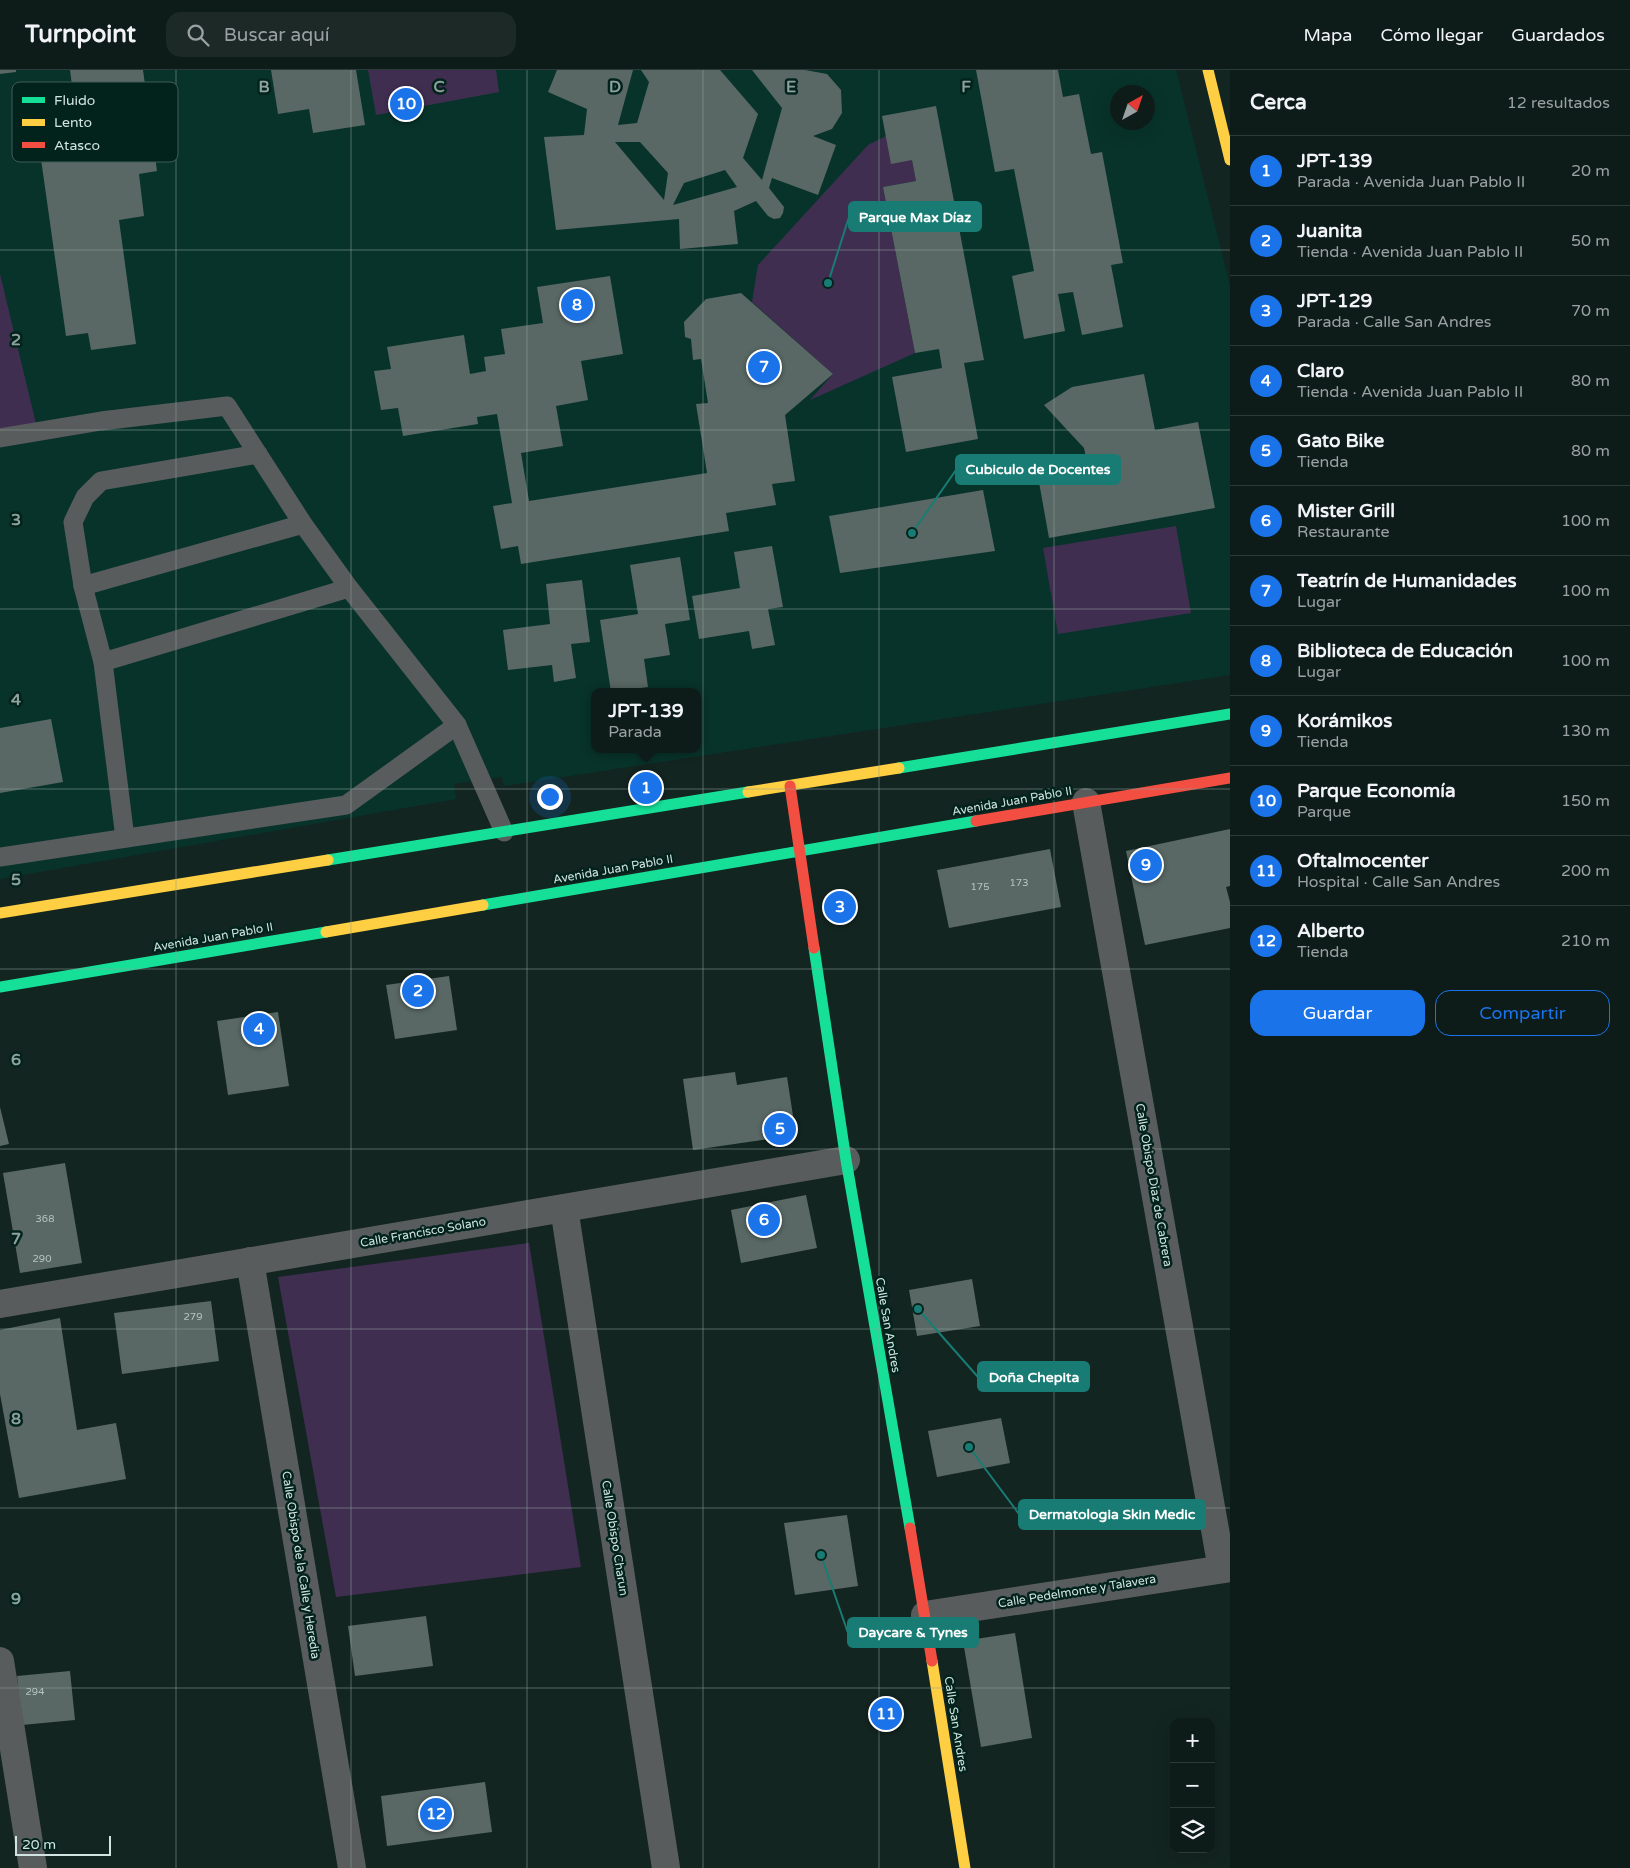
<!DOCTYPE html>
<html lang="es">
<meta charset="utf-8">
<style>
:root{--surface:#0e1c19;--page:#1c2926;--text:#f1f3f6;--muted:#9ba1a2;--line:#2e3a38;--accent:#1a73e8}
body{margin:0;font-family:"Varela Round",sans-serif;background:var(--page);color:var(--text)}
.controls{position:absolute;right:15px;bottom:15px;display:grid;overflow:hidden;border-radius:10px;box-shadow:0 5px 20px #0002}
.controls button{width:45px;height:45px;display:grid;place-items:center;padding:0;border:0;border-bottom:1px solid var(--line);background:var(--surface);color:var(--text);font:25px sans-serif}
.compass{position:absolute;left:1110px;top:15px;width:45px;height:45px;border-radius:50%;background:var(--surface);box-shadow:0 5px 20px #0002;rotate:40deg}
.scale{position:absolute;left:15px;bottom:12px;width:96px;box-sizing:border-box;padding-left:5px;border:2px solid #d2e4df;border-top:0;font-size:14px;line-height:18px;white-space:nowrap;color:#d2e4df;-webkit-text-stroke:4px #02231c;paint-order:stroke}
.you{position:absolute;left:549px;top:726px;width:18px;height:18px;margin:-12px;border:4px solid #fff;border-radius:50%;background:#1a73e8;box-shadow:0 0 0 8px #1a73e833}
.badge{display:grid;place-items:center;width:32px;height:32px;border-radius:50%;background:var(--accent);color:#fff;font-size:16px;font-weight:700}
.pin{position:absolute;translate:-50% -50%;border:2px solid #fff;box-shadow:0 1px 5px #0006}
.popup{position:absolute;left:591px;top:618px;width:110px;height:65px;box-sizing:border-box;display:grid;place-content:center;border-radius:10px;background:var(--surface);filter:drop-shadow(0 1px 4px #0005);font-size:16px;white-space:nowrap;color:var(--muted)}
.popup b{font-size:19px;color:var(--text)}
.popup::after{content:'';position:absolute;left:50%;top:100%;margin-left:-10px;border:10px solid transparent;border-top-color:var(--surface)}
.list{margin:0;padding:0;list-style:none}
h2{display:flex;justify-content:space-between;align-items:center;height:65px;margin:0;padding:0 20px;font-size:21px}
h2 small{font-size:16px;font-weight:400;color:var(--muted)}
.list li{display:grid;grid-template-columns:32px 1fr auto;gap:15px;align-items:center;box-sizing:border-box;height:70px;padding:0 20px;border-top:1px solid var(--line)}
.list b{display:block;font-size:19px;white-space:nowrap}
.list p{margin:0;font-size:16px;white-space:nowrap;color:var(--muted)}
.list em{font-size:16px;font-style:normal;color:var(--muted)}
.actions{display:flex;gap:10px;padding:15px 20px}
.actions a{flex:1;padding:11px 0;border:1px solid var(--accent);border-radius:15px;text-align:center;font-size:18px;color:var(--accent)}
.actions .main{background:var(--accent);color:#fff}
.icon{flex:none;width:28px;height:28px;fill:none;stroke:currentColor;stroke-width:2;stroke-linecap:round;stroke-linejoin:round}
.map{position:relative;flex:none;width:1230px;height:1798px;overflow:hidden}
header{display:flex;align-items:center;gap:30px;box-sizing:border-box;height:70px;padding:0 25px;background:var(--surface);border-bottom:1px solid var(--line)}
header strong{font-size:24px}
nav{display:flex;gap:28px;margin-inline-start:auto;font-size:18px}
.search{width:350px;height:45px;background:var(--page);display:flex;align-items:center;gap:12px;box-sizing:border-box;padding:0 18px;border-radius:15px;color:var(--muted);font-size:19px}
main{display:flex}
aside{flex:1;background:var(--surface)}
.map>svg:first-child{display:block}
.built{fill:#08332a;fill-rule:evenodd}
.green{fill:#402e51}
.building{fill:#596864;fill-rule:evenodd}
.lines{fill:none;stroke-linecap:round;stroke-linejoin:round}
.lane{stroke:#595c5d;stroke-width:19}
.street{stroke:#595c5d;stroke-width:28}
.fast{stroke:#16e098;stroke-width:11}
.slow{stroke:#ffcf43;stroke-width:11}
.jam{stroke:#f24e42;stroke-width:11}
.grid{fill:none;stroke:#8fa19c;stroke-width:1;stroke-opacity:0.55}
.labels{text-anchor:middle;stroke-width:5;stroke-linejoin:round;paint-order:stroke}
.number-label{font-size:10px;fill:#b4c5c0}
.street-label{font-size:12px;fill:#d2e4df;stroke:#02231c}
.key{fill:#02231c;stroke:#405d56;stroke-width:1}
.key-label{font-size:14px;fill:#d2e4df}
.grid-label{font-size:16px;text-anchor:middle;font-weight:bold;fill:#8fa19c;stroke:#02231c;stroke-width:5;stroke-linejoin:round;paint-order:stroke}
.leader{fill:none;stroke:#197c74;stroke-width:2}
.callout-dot{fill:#197c74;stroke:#02231c;stroke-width:2}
.callout{fill:#197c74;stroke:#197c74;stroke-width:2}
.callout-label{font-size:14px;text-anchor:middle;font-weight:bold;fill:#fff}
</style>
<header>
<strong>Turnpoint</strong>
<div class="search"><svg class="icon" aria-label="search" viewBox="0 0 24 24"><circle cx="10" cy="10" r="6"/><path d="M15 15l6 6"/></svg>Buscar aquí</div>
<nav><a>Mapa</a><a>Cómo llegar</a><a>Guardados</a></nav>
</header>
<main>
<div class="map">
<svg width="1230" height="1798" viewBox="0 0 1230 1798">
<rect width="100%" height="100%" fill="#132521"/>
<path class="built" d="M 0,0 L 1176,0 L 1230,216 L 1230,605 L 504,716 L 502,707 L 454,714 L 456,729 L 0,809 ZM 1118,22 L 1148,22 L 1148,52 L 1118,52 ZM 595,622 L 697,622 L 697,679 L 595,679 Z"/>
<g class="green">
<polygon points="368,0 496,0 499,22 376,45"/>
<polygon points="886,66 912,90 916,111 883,117 915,283 810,330 833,304 752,232 758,195 868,75"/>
<polygon points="0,204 38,362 0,368"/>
<polygon points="1176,456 1191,543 1058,564 1043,478"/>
<polygon points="529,1173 581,1497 336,1527 278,1207"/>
</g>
<g class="building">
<polygon points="0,0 16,0 16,2 0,4"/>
<polygon points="70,0 143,0 157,101 139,104 144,146 119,150 136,274 91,280 88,263 66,266 40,82 80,77"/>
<polygon points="271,0 356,0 365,55 313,63 309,39 278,44"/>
<path d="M 557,0 L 633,0 L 618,55 L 637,53 L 649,12 L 641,0 L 720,0 L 758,44 L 743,88 L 762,110 L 782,38 L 752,0 L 805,0 L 827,4 L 841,20 L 842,43 L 832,59 L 813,66 L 836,75 L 818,125 L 772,108 L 769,118 L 784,137 L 783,143 L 780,148 L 774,149 L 768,146 L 756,131 L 734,141 L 738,174 L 680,179 L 679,149 L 556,160 L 544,67 L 584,65 L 587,39 L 548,22 ZM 615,72 L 640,72 L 668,103 L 664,130 ZM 725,100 L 737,117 L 673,135 L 684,113 Z"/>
<polygon points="976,0 1058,0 1063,27 1079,24 1091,84 1102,82 1123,193 1111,195 1123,257 1082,265 1073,222 1058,224 1065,261 1024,269 1012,206 1034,201 1014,99 995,102"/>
<polygon points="936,36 984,290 964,293 978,369 906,382 892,307 942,298 939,279 915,283 883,117 916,111 912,90 891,94 882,46"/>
<polygon points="610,206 623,284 581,291 588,330 556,336 563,376 521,383 529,431 707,403 696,334 708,333 701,289 693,290 691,269 685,267 684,252 706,229 741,223 833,304 785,345 795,411 772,414 776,435 726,443 729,461 521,494 518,476 501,479 493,436 512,433 497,344 477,347 478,354 403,366 398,338 381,340 374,301 391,299 387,277 464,265 470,304 486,301 484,287 505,284 501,259 543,253 537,217"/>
<polygon points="1144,304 1155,360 1198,352 1215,438 1049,468 1037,401 1087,392 1084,378 1044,335 1072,317"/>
<polygon points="983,420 995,481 840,503 829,446"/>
<polygon points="772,476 783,537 768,539 775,575 752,579 749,561 699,569 692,526 740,518 734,482"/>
<polygon points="680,487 690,550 665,554 670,585 644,589 648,617 611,622 600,550 638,544 630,495"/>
<polygon points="582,510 590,572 571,574 576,608 554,612 552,595 508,600 503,560 550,554 546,514"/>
<polygon points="51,649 63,712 0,723 0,658"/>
<polygon points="1230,759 1230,816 1226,817 1230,832 1230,858 1145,875 1126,781"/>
<polygon points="1050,779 1061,837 949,858 937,800"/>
<polygon points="449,906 457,960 395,969 386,915"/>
<polygon points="278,942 289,1016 228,1025 217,951"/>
<polygon points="735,1002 737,1015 787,1007 796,1065 693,1080 683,1009"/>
<polygon points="0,1037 9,1074 0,1076"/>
<polygon points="65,1093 82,1193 20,1203 3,1103"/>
<polygon points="806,1125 817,1178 741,1193 731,1140"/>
<polygon points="972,1209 980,1256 917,1266 909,1220"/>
<polygon points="211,1231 219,1291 122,1304 114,1243"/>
<polygon points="60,1248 77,1360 116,1353 126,1409 19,1428 0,1324 0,1260"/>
<polygon points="1001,1348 1010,1393 937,1407 928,1361"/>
<polygon points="847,1445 858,1516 795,1525 784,1453"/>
<polygon points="426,1546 433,1596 355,1606 348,1556"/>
<polygon points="1015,1563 1032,1668 981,1677 963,1571"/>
<polygon points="70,1601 75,1650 22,1655 17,1606"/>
<polygon points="485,1712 492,1762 387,1776 381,1726"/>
</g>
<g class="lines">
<g class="lane">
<polyline points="0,368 101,351 227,336 303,454 349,518 457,655 504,762"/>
<polyline points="83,516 303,454"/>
<polyline points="103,592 83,516 73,452 85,427 101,411 258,384"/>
<polyline points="125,768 103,592 349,518"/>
<polyline points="0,787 346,735 457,655"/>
</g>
<g class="street">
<polyline points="1086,732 1222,1499"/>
<polyline points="564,1138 666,1798"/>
<polyline points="250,1191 352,1798"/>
<polyline points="0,1234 846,1090"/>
<polyline points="925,1545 1230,1498"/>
<polyline points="0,1591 33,1798"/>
</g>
<g class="fast">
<polyline points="899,698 1230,644"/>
<polyline points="328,790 748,722"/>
<polyline points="483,835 976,751"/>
<polyline points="814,878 846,1090 910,1458"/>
<polyline points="0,917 326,862"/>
</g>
<g class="slow">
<polyline points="1208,0 1230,90"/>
<polyline points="748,722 899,698"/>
<polyline points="0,843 328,790"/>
<polyline points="326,862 483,835"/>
<polyline points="932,1591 965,1798"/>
</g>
<g class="jam">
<polyline points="790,716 814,878"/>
<polyline points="976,751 1230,708"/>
<polyline points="910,1458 932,1591"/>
</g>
</g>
<path class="grid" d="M 176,0 L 176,1798M 351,0 L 351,1798M 527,0 L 527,1798M 703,0 L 703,1798M 879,0 L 879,1798M 1054,0 L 1054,1798M 0,180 L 1230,180M 0,360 L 1230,360M 0,539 L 1230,539M 0,719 L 1230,719M 0,899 L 1230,899M 0,1079 L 1230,1079M 0,1259 L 1230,1259M 0,1438 L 1230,1438M 0,1618 L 1230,1618"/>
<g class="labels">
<g class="number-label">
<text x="1019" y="816">173</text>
<text x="980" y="820">175</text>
<text x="45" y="1152">368</text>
<text x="42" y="1192">290</text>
<text x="193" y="1250">279</text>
<text x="35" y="1625">294</text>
</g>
<g class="street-label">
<text transform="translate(1012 731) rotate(-10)" y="4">Avenida Juan Pablo II</text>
<text transform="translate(613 799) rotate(-10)" y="4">Avenida Juan Pablo II</text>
<text transform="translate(213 867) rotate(-10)" y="4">Avenida Juan Pablo II</text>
<text transform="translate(1154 1115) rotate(80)" y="4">Calle Obispo Diaz de Cabrera</text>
<text transform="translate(423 1162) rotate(-10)" y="4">Calle Francisco Solano</text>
<text transform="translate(888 1255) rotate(80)" y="4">Calle San Andres</text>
<text transform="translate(615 1468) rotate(81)" y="4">Calle Obispo Charun</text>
<text transform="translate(301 1495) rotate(81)" y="4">Calle Obispo de la Calle y Heredia</text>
<text transform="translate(1077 1521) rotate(-9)" y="4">Calle Pedelmonte y Talavera</text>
<text transform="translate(956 1654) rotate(81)" y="4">Calle San Andres</text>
</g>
</g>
<rect x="12" y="12" width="166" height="80" rx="8" class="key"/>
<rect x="22" y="27" width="23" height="6" fill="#16e098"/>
<rect x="22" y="49" width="23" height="7" fill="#ffcf43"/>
<rect x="22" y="72" width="23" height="6" fill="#f24e42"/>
<g class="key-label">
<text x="54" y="35">Fluido</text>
<text x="54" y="57">Lento</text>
<text x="54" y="80">Atasco</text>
</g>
<g class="grid-label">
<text x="264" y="22">B</text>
<text x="439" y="22">C</text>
<text x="615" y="22">D</text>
<text x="791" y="22">E</text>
<text x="966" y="22">F</text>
<text x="16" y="275">2</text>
<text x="16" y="455">3</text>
<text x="16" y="635">4</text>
<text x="16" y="815">5</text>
<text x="16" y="995">6</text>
<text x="16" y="1174">7</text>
<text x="16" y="1354">8</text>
<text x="16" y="1534">9</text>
</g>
<path class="leader" d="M828 213L849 147M912 463L956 400M918 1239L978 1307M969 1377L1019 1444M821 1485L848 1563"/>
<g class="callout-dot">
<circle cx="828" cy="213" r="5"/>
<circle cx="912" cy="463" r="5"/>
<circle cx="918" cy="1239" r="5"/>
<circle cx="969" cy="1377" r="5"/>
<circle cx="821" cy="1485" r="5"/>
</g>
<g class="callout">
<rect x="849" y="132" width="132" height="29" rx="5"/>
<rect x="956" y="385" width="164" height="29" rx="5"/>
<rect x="978" y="1292" width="111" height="29" rx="5"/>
<rect x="1019" y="1430" width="186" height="29" rx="5"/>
<rect x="848" y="1548" width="130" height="29" rx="5"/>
</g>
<g class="callout-label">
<text x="915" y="152">Parque Max Díaz</text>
<text x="1038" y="404">Cubiculo de Docentes</text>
<text x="1034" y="1312">Doña Chepita</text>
<text x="1112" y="1449">Dermatologia Skin Medic</text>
<text x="913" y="1567">Daycare &amp; Tynes</text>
</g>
</svg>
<div class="controls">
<button>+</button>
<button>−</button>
<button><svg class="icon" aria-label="layers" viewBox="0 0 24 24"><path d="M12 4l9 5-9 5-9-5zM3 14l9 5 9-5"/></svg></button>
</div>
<svg class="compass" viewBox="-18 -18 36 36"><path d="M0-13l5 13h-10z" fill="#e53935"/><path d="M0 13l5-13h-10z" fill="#9ba1a2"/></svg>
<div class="scale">20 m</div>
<div class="you"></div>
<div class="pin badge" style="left:646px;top:718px">1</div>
<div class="popup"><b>JPT-139</b>Parada</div>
<div class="pin badge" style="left:418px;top:921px">2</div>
<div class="pin badge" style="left:840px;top:837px">3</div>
<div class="pin badge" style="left:259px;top:959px">4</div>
<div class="pin badge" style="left:780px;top:1059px">5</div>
<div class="pin badge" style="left:764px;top:1150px">6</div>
<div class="pin badge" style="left:764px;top:297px">7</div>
<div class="pin badge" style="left:577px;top:235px">8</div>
<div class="pin badge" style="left:1146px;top:795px">9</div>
<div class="pin badge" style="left:406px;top:34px">10</div>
<div class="pin badge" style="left:886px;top:1644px">11</div>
<div class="pin badge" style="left:436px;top:1744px">12</div>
</div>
<aside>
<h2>Cerca<small>12 resultados</small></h2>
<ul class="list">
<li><span class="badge">1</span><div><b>JPT-139</b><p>Parada · Avenida Juan Pablo II</p></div><em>20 m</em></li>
<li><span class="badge">2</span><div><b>Juanita</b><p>Tienda · Avenida Juan Pablo II</p></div><em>50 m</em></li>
<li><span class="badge">3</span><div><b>JPT-129</b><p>Parada · Calle San Andres</p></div><em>70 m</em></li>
<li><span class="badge">4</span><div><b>Claro</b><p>Tienda · Avenida Juan Pablo II</p></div><em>80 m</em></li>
<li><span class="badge">5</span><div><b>Gato Bike</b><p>Tienda</p></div><em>80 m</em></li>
<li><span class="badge">6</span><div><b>Mister Grill</b><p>Restaurante</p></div><em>100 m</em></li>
<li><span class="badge">7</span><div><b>Teatrín de Humanidades</b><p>Lugar</p></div><em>100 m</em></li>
<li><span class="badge">8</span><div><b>Biblioteca de Educación</b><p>Lugar</p></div><em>100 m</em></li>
<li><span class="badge">9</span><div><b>Korámikos</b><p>Tienda</p></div><em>130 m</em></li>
<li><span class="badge">10</span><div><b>Parque Economía</b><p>Parque</p></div><em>150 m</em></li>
<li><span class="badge">11</span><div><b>Oftalmocenter</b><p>Hospital · Calle San Andres</p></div><em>200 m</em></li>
<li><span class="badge">12</span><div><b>Alberto</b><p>Tienda</p></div><em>210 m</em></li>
</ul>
<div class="actions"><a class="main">Guardar</a><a>Compartir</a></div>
</aside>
</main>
